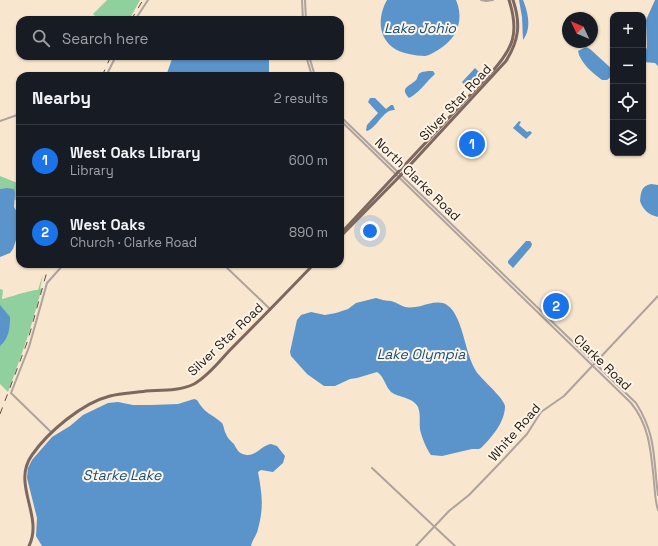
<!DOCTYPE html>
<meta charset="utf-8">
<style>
:root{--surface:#171b24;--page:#20242c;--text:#f1f3f6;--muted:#9ea1a6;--line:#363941;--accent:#1a73e8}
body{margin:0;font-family:"Space Grotesk",sans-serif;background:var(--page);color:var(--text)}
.controls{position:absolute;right:12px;top:12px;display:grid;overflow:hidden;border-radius:8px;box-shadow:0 1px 3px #0004}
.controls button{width:36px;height:36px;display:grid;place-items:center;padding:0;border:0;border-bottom:1px solid var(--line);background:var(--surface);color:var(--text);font:20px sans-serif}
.compass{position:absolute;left:562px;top:12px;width:36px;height:36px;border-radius:50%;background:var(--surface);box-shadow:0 1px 3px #0004;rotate:314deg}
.you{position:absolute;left:370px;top:231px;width:14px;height:14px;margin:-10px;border:3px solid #fff;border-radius:50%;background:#1a73e8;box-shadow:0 0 0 6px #1a73e833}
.badge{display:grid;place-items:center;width:26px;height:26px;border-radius:50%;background:var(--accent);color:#fff;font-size:13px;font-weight:700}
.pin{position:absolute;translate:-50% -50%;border:2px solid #fff;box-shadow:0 1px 4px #0006}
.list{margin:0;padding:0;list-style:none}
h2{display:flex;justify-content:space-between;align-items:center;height:52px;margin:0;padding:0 16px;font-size:17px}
h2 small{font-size:13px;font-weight:400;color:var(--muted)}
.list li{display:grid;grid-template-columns:26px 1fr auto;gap:12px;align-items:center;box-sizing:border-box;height:72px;padding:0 16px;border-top:1px solid var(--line)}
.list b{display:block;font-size:15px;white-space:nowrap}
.list p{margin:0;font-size:13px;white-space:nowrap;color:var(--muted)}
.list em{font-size:13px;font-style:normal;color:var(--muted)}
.icon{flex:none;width:22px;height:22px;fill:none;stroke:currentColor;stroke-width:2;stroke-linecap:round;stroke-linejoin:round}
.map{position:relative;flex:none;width:658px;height:546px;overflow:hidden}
.search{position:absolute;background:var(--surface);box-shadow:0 1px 3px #0004;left:16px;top:16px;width:328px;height:44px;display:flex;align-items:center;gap:10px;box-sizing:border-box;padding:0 14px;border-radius:12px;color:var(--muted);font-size:15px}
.panel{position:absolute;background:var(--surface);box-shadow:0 1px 3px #0004;left:16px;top:72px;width:328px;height:196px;border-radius:12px}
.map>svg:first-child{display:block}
.green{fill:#90cf9e}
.water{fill:#5b94ca}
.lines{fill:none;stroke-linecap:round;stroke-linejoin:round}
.minor{stroke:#aea29d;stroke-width:2}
.major{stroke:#7d675e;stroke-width:3}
.rail{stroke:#594f43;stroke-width:1;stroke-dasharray:7 7;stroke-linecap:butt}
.labels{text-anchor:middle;stroke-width:4;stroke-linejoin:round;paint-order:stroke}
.street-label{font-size:13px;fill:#1f1810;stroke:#fff4e6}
.water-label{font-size:14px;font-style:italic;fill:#115184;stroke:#fff4e6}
</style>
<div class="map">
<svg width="658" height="546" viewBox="0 0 658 546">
<rect width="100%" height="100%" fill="#f8e6ce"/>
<g class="green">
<polygon points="107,0 140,0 129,20 99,20 93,14"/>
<polygon points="0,176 20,184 20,199 14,200 15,193 6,188 0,189"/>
<path d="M 43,274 L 40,289 L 42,288 L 28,336 L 8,392 L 0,384 L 0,289 L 3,290 L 2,299 C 10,297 33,289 38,290 Z"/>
</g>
<g class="water">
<path d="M 387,0 L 456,0 C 464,19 458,37 441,48 C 436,51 431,55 425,56 C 420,56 414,55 409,54 C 381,49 374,23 387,0 Z"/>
<path d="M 519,0 L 523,0 C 528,12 532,29 523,40 L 522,17 Z"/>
<polygon points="655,0 658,0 658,66 655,63 643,62 643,57 647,47 646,20"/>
<path d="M 586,47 L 590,49 L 613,70 L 613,75 L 607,80 L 602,80 C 593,73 580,63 578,51 Z"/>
<polygon points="173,56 269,56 269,76 166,76"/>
<polygon points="475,68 481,74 467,88 462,82"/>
<path d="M 433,71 L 435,74 C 428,80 417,95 409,98 C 400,88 408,87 415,81 C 418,79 417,75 420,73 C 424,71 430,71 433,71 Z"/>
<path d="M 370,98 L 375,98 L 386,109 L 391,105 L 393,105 L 395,110 C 383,109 378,127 367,131 L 366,130 L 367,125 L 378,113 L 368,102 Z"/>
<polygon points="519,121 521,122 519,125 527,132 530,131 532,133 526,139 513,128"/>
<path d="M 651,184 L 658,185 L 658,217 C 649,215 643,210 640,201 C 641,192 641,186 651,184 Z"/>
<polygon points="6,188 14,189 15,193 14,207 17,212 18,229 16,240 13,249 10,253 0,257 0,189"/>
<polygon points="526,241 530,241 532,244 531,247 513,268 508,263 508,261"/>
<path d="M 376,298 C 382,300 386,301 391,301 C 396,302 401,306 405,307 C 409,308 417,307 421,306 C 428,304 440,300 447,305 C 465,317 464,360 480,376 C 486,383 504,399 505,406 C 505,422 492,437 481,448 L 479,449 L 472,449 L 442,456 L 431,455 C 427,450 421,436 420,429 C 419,422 421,415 418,407 C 413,397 399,398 391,392 C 385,386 384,376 377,372 L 357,378 L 350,379 L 335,386 L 324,386 L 307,374 L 291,356 L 290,352 L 297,320 L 301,315 L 311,312 L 325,315 L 336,313 L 348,309 L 356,303 Z"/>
<path d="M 0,305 L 10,317 C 10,328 9,338 0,346 Z"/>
<path d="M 194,399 L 197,400 C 206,415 211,413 222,423 C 224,426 224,431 226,434 C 228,439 231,441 234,444 C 237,450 239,454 247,455 C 256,456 262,445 271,444 L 277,446 L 285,456 L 283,463 L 273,472 L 261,470 L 258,472 C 262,494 264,507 258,529 C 257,535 252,540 251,546 L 42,546 L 36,536 L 37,518 L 27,478 L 28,468 L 32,460 L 52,437 L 70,426 L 83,415 L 108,403 L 118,402 L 133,405 L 151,405 L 178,404 Z"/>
</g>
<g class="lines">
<g class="minor">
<polyline points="302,0 303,20"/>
<polyline points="305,0 306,20"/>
<polyline points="481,0 486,1 493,0"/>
<polyline points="135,20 148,0"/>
<polyline points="306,56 312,76"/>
<polyline points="309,56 315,76"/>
<polyline points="106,76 116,56"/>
<path d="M 340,116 L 636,403 C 657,436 653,459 658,495"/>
<path d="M 340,120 L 631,403 C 650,426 651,453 654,482 C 655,492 655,501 658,510"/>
<polyline points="0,121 20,114"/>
<polyline points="223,264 270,309"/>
<polyline points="51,432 11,393 29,347 47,283 64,264"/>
<polyline points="372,468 455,546"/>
<polyline points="416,546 449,511 469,495 498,465 527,434 541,412 564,396 658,296"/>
</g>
<g class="major">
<path d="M 342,232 L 489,75 C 513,49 520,34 509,0"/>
<path d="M 340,237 L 399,177 L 506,61 C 519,40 521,24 513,0"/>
<path d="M 29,546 C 44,516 11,484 32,455 C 48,432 82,403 110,396 C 122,393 134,393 146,391 C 161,390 180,391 194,384 C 207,377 219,362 229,351 C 258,322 286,293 314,264"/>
</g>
<g class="rail">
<polyline points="131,20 143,0"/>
<polyline points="102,76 111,56"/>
<polyline points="0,414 28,340 49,264"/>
</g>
</g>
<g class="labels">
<g class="street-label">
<text transform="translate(455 102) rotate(-47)" y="5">Silver Star Road</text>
<text transform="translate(418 179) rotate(44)" y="5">North Clarke Road</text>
<text transform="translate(225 339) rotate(-44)" y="5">Silver Star Road</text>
<text transform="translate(603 362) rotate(44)" y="5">Clarke Road</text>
<text transform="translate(514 432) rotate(-49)" y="5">White Road</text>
</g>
<g class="water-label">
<text x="420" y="33">Lake Johio</text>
<text x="421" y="359">Lake Olympia</text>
<text x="122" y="480">Starke Lake</text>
</g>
</g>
</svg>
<div class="controls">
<button>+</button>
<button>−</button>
<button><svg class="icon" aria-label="locate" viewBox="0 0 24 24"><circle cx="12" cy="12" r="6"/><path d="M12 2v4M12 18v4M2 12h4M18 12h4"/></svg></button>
<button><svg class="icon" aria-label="layers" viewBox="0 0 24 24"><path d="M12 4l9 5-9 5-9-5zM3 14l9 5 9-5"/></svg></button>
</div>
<svg class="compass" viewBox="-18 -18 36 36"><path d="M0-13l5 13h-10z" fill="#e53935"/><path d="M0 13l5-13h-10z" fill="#9ea1a6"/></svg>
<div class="you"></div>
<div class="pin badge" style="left:472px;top:144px">1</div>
<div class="pin badge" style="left:556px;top:306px">2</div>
<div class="search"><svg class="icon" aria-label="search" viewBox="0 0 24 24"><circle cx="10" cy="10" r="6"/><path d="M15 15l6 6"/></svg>Search here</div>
<section class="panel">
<h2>Nearby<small>2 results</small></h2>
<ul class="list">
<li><span class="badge">1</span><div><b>West Oaks Library</b><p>Library</p></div><em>600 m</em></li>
<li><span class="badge">2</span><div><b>West Oaks</b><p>Church · Clarke Road</p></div><em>890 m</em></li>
</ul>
</section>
</div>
